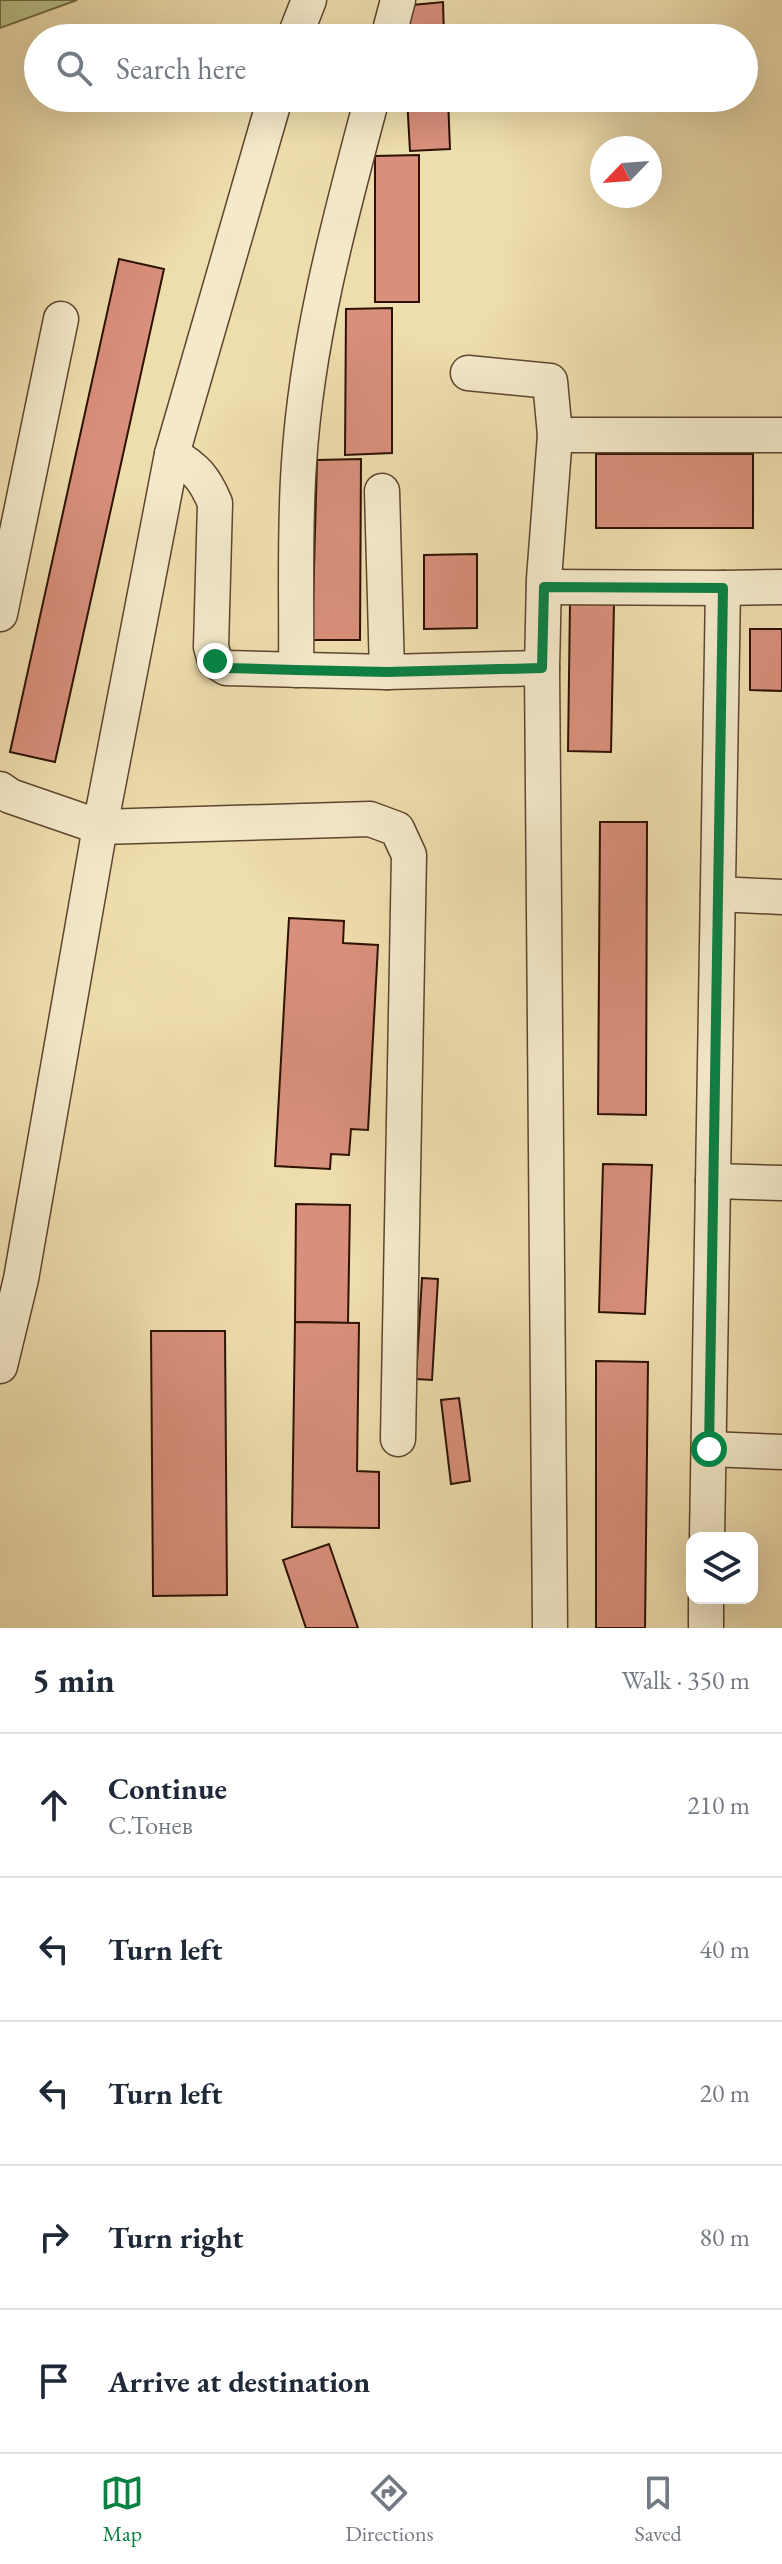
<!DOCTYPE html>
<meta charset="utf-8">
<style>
:root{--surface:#fff;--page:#f6f6f7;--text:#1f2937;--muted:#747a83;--line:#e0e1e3;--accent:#0b8043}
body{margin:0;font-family:"EB Garamond",serif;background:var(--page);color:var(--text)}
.controls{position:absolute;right:24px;bottom:24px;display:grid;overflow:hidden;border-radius:16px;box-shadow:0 8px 32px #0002}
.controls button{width:72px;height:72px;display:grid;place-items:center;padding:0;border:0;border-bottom:2px solid var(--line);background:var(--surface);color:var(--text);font:40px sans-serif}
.compass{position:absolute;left:590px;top:136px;width:72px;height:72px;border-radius:50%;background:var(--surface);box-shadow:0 8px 32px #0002;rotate:245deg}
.stop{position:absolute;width:24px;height:24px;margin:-18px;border:6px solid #0b8043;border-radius:50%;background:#fff}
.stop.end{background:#0b8043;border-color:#fff;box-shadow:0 2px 8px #0008}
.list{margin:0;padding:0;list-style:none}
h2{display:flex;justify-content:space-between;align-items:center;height:104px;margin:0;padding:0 32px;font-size:34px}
h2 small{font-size:26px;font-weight:400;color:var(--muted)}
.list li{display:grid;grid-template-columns:52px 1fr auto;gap:24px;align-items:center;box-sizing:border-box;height:144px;padding:0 32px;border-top:2px solid var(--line)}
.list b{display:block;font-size:30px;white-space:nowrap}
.list p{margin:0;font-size:26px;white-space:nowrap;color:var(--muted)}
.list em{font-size:26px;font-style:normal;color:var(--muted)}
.icon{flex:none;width:44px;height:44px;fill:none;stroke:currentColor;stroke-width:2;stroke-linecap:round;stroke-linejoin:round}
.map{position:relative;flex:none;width:782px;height:1628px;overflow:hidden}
.search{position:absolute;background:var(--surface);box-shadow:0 8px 32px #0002;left:24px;right:24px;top:24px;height:88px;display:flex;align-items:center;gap:20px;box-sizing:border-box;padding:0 28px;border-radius:44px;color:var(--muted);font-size:30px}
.sheet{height:824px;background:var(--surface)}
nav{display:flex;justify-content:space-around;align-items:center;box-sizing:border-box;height:112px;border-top:2px solid var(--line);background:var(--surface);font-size:22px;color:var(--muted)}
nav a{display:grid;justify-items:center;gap:4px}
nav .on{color:var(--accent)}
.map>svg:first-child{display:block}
.green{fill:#b9c089;stroke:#736946;stroke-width:2}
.building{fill:#d88f7b;stroke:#2d1203;stroke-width:2}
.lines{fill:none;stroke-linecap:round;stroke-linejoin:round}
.minor-casing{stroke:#5d452e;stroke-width:37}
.minor{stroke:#f4e9ca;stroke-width:34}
.route{stroke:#0b8043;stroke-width:10}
</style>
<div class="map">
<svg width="782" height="1628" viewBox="0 0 782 1628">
<rect width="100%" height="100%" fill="#eeddad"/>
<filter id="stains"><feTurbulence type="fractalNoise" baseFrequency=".0025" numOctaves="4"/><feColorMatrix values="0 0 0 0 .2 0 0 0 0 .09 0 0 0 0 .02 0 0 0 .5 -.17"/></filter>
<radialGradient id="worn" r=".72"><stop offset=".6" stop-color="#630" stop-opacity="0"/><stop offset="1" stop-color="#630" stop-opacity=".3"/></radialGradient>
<polygon class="green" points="0,0 77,0 0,28"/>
<g class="building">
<polygon points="443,2 444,38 403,38 402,6"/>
<polygon points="407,98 448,98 450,149 410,151"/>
<polygon points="419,155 419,302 375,302 375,156"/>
<polygon points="119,259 164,269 55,762 10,752"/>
<polygon points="392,308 392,453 345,455 346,309"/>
<rect x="596" y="454" width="157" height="74"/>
<polygon points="361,459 360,640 312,640 317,460"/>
<polygon points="477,554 477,628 424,629 424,555"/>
<polygon points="570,603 614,604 611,752 568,751"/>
<polygon points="750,629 782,629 782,691 750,690"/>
<polygon points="600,822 647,822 646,1115 598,1114"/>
<polygon points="289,918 344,921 343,943 378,945 368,1130 351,1129 349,1155 331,1154 330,1169 275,1166"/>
<polygon points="603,1164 652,1165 645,1314 599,1312"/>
<polygon points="296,1204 350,1205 348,1323 295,1322"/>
<polygon points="422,1278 438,1279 432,1380 416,1379"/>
<polygon points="295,1322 359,1323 357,1471 379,1472 379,1528 292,1527"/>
<polygon points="151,1331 225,1331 227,1595 153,1596"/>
<polygon points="596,1361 648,1362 645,1628 596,1628"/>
<polygon points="459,1398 470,1481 451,1484 441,1400"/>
<polygon points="329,1544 358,1628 306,1628 283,1560"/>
</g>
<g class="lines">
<defs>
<g id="minor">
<polyline points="294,38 309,0"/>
<polyline points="388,38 398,0"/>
<polyline points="468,373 550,381 555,435 544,579 542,668 550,1628"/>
<polyline points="555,435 782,435"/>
<path d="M 172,454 C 196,469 204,477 215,503 L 211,647 L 215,661 L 226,668 L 387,672 L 542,668"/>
<polyline points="382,491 387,672"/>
<polyline points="544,587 723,588"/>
<polyline points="0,614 61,319"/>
<path d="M 296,670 C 297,601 294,531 299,463 C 307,338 340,218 372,98"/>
<polyline points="0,789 10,796 100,827 370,819 397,829 409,855 398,1439"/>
<polyline points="718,894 782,897"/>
<polyline points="713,1181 782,1183"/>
<polyline points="0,1366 21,1279 100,827 172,454 275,98"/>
<polyline points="709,1449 782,1452"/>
<polyline points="707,1538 723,588 782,587"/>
<polyline points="706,1628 706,1598"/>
</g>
</defs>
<use href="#minor" class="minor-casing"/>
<use href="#minor" class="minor"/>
</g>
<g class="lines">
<polyline class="route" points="215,661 226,668 296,670 387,672 542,668 544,587 723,588 709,1449"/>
</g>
<rect width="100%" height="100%" filter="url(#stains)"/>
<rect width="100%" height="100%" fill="url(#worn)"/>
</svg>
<div class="controls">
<button><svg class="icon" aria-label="layers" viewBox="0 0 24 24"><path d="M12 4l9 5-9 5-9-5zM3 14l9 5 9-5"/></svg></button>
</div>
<svg class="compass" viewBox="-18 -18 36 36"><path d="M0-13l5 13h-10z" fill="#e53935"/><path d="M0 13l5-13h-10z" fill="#747a83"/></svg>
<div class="stop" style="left:709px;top:1449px"></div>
<div class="stop end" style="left:215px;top:661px"></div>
<div class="search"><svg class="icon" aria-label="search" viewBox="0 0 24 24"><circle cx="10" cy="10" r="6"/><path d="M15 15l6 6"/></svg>Search here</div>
</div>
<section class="sheet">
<h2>5 min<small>Walk · 350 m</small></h2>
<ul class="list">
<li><svg class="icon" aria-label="ahead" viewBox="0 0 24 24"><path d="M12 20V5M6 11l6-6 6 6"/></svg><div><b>Continue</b><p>С.Тонев</p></div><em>210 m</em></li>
<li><svg class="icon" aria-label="left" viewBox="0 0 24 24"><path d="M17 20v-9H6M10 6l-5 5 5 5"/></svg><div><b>Turn left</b></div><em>40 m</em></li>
<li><svg class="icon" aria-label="left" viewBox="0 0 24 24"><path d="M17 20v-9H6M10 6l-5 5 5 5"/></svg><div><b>Turn left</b></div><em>20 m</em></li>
<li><svg class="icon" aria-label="right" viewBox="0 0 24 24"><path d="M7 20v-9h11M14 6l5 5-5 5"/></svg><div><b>Turn right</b></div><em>80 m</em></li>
<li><svg class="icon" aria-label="arrive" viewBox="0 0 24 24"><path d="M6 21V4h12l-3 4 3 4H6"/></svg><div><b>Arrive at destination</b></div></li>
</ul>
</section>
<nav>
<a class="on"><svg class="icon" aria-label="map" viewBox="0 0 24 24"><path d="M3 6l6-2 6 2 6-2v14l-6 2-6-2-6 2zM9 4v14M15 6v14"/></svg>Map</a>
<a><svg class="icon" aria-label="directions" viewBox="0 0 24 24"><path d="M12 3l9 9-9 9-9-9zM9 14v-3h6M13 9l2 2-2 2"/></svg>Directions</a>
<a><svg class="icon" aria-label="saved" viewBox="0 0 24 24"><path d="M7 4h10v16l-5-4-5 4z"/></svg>Saved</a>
</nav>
